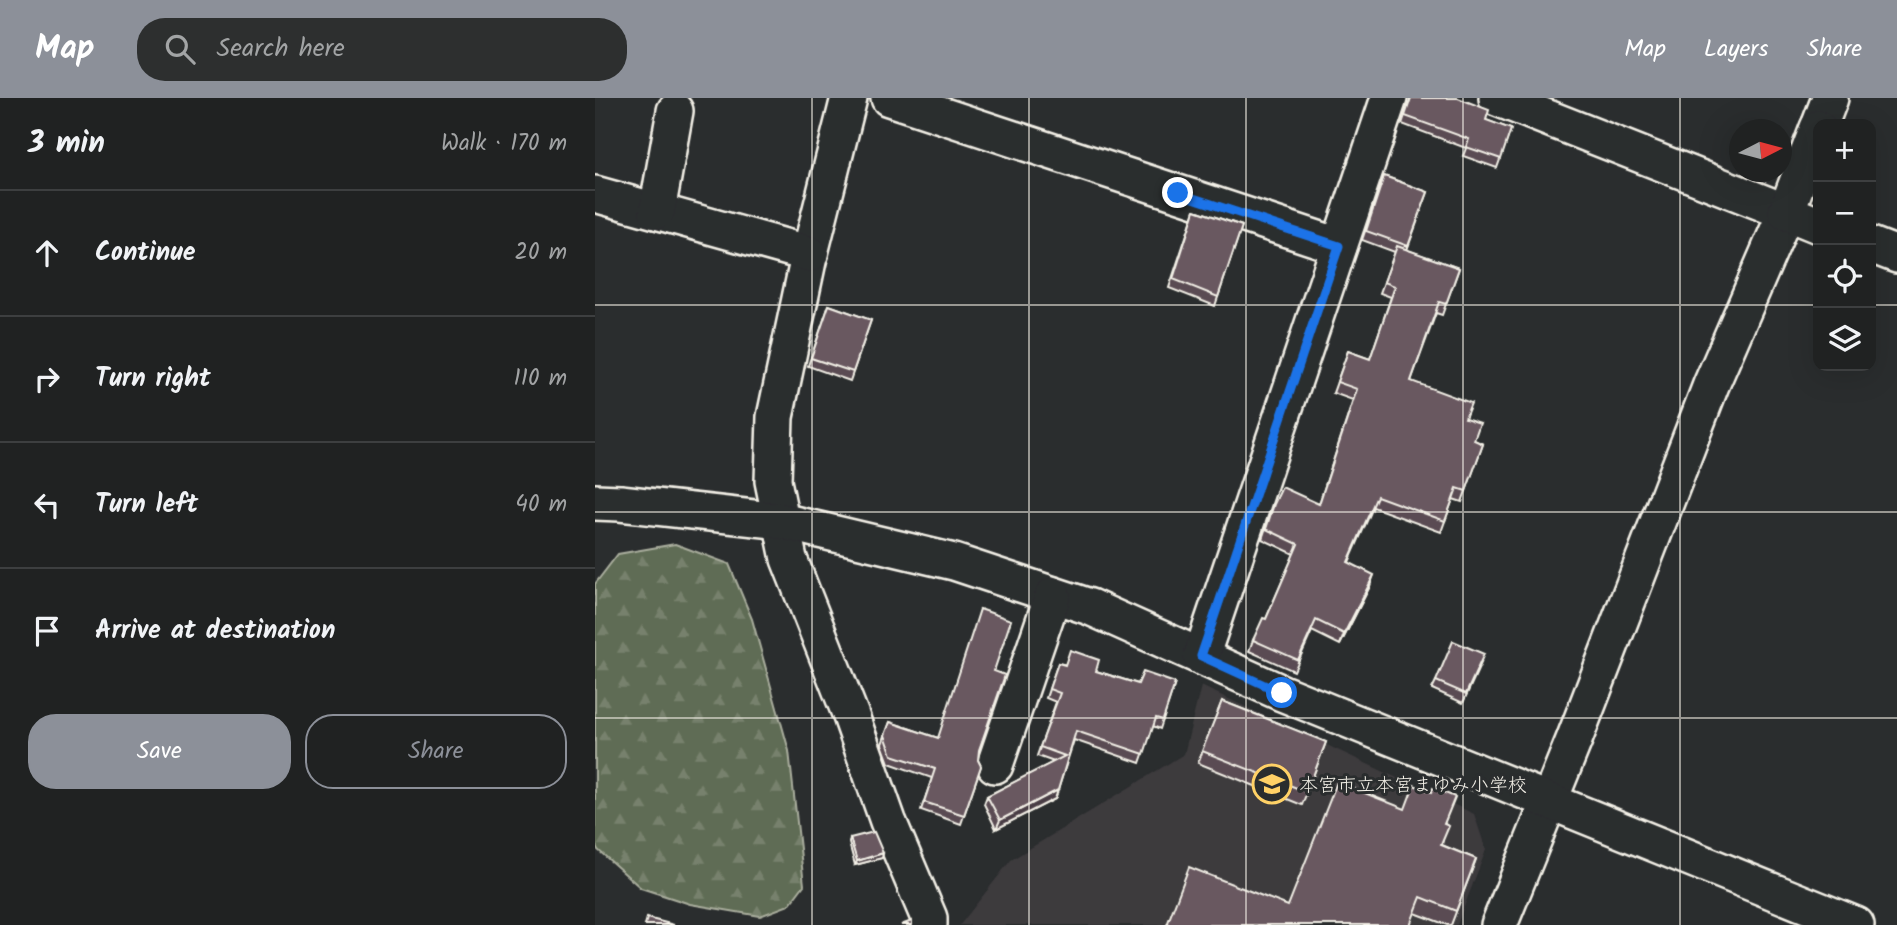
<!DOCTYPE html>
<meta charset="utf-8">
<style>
:root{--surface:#202222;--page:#2d2f2f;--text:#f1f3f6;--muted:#a2a4a5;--line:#3d3f40;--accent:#8c9099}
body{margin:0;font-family:Kalam,"Klee One",sans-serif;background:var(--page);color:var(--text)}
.controls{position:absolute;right:21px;top:21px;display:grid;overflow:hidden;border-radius:14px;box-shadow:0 7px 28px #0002}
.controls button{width:63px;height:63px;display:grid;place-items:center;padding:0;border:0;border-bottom:2px solid var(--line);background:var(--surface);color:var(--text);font:35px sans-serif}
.compass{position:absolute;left:1134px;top:21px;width:63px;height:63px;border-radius:50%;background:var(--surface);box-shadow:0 7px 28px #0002;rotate:84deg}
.stop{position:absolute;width:21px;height:21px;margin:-16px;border:5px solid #1a73e8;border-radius:50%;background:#fff}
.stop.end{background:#1a73e8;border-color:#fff;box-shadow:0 2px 7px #0008}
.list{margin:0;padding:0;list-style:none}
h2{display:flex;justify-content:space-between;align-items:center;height:91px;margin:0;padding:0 28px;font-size:30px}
h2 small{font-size:23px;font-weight:400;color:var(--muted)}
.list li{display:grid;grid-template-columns:46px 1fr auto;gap:21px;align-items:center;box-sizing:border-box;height:126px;padding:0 28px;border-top:2px solid var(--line)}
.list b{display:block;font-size:26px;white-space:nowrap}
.list em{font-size:23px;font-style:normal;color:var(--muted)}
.actions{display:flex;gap:14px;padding:21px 28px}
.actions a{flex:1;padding:16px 0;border:2px solid var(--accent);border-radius:28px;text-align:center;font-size:24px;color:var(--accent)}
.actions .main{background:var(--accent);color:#fff}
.icon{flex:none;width:38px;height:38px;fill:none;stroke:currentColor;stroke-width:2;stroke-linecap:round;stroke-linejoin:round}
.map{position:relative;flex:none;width:1302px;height:827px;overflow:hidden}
header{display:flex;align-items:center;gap:42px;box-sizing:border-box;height:98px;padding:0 35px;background:var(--accent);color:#fff}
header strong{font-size:33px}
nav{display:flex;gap:38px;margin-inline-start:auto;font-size:24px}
.search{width:490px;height:63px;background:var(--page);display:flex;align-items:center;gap:18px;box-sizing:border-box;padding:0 24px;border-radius:28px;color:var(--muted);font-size:26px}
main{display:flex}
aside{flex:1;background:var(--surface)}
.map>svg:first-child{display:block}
.built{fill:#3d3a3d}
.forest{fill:url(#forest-firs);stroke:#aaae9e;stroke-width:2}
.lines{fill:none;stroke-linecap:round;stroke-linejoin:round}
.minor-casing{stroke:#f4f1e8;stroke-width:40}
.minor{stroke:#2a2d2e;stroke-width:35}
.wall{fill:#5a4c53;stroke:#f4f1e8;stroke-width:2}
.shaded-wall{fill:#4a3e44;stroke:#f4f1e8;stroke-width:2}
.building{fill:#695861;stroke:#f4f1e8;stroke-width:2}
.route{stroke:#1a73e8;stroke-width:9}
.grid{fill:none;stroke:#f4f1e8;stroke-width:2;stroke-opacity:0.55}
.labels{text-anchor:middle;stroke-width:6;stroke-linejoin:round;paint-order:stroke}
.poi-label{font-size:19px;fill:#f4f1e8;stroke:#2a2d2e;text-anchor:start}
</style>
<header>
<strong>Map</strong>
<div class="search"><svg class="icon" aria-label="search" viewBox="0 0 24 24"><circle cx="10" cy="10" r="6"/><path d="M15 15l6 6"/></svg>Search here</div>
<nav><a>Map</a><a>Layers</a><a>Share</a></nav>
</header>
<main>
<aside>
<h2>3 min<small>Walk · 170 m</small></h2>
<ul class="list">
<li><svg class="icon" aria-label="ahead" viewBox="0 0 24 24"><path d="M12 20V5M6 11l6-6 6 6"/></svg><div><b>Continue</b></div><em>20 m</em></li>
<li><svg class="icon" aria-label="right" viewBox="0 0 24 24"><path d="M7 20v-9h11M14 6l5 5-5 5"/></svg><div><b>Turn right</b></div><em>110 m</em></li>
<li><svg class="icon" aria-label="left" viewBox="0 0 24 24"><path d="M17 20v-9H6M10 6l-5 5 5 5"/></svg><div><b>Turn left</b></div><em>40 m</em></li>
<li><svg class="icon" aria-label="arrive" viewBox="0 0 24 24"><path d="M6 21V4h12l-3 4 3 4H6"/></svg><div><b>Arrive at destination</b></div></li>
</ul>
<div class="actions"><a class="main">Save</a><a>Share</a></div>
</aside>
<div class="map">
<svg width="1302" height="827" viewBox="0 0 1302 827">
<defs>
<pattern id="forest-firs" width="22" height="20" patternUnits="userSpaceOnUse" patternTransform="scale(1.75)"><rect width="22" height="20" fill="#5f6c54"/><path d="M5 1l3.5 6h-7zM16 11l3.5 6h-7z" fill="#77816d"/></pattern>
</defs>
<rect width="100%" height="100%" fill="#2a2d2e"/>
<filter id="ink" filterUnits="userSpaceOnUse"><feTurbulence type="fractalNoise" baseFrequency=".0143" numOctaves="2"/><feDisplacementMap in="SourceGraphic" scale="14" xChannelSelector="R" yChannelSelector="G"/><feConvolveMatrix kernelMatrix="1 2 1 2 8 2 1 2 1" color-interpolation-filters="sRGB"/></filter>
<g filter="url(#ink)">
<polygon class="built" points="606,588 879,716 891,752 862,827 365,827 416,762 589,656"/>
<polygon class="forest" points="80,446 134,466 157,521 194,653 209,787 194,807 165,818 95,806 46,790 3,752 0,746 0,486 23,456"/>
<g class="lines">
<defs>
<g id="minor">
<polyline points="254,0 213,163 180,319 178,383 194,461 256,618 293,723 334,820 334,827"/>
<polyline points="294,0 744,148"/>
<polyline points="902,0 1191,114 1116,287 979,642 904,827"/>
<polyline points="1225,26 1235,0"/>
<polyline points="1223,30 1191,114 1223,127"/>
<polyline points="0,96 215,156"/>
<polyline points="62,113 80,13"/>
<polyline points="1276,147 1302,157"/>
<polyline points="0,404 25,405 186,423 359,464 495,509 687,595 1261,827"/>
<polyline points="606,559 794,0"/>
<polyline points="400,667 458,497"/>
</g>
</defs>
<use href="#minor" class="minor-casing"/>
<use href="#minor" class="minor"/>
</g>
<g class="wall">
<polygon points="816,0 891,22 916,31 902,70 868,58 871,50 807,26"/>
<polygon points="789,78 833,94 812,152 864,170 847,217 841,215 816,283 870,320 879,342 888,346 867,404 858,401 846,434 778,409 754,464 775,488 745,547 717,533 699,573 654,553 658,542 671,521 699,456 667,441 679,406 724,406 758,302 738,295 753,253 775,261 796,199 785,195 800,154 767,142"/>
<polygon points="600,112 647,128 620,208 574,190"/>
<polygon points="234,207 276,222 255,283 213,268"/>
<polygon points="463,565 501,573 543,586 580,585 565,631 558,628 545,665 479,642 460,701 401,731 389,706 392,698 459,664 442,658 461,604 451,600"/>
<polygon points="886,565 868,605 837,591 841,583"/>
<polygon points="399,573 384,652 383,662 386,668 366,726 326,712 337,680 294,665 287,646 295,624 343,640"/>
<polygon points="627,603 731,644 707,707 603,665"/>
<polygon points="850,726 847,747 881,761 856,827 852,827 820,815 693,808"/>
<polygon points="255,740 288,755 287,760 260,767 254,745"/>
</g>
<g class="shaded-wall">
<polygon points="779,477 775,488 745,547 749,536"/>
<polygon points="463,692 460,701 401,731 405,722"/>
<polygon points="288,755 287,760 260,767 262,763"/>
</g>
<g class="building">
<polygon points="816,0 863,0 894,12 891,22 916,31 906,61 871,49 874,41 810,18"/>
<polygon points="789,78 833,94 813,148 771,133"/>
<polygon points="600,112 647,128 623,199 578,181"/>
<polygon points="802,148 864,170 851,206 844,204 816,283 876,305 870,320 885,325 879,342 888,346 871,393 862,390 850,423 782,398 753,464 779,477 749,536 721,522 703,562 658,542 668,520 671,521 703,446 671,431 679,406 687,389 724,406 762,291 742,284 753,253 775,261 800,188 789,184"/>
<polygon points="234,207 276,222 258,274 216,260"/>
<polygon points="385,511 416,522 399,573 410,577 384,652 383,662 386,668 369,717 329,704 340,671 297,657 290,637 295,624 343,640"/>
<polygon points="858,543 889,556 871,596 841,583"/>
<polygon points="475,552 504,562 501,573 543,586 548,574 580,585 568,622 561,620 549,656 481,633 463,692 405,722 392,698 470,658 445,649 465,595 454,591 463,565 470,567"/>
<polygon points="627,603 731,644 712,694 607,653"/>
<polygon points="742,684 810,711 819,687 836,694 838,690 860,699 849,726 854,728 846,747 881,761 861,813 826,799 815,827 572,827 594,769 693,808"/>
<polygon points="279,734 288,755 262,763 255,740"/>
<polygon points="52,820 79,827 50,827"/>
<polygon points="317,823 317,827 306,827"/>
</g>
</g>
<g class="lines" filter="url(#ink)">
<polyline class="route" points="583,95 744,148 606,558 687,595"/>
</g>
<path class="grid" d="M 217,0 L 217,827M 434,0 L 434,827M 651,0 L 651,827M 868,0 L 868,827M 1085,0 L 1085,827M 0,207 L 1223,207M 1276,207 L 1302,207M 0,414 L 1302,414M 0,620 L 1302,620"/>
<defs>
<symbol id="school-ring" viewBox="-11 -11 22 22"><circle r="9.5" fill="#2a2d2e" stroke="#ffd166" stroke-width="1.5"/><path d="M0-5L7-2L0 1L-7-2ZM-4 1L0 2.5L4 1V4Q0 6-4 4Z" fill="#ffd166"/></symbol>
</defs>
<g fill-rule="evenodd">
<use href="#school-ring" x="655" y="664" width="44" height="44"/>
</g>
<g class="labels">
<g class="poi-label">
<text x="704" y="693">本宮市立本宮まゆみ小学校</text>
</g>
</g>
</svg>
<div class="controls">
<button>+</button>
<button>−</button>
<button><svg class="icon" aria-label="locate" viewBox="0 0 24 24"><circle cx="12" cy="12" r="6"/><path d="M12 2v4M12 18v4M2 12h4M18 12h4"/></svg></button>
<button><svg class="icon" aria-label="layers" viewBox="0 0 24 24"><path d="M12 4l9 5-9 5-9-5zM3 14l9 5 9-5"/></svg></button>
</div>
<svg class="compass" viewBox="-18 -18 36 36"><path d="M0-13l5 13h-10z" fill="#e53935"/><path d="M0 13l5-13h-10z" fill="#a2a4a5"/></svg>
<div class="stop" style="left:687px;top:595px"></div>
<div class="stop end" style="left:583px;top:95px"></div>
</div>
</main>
